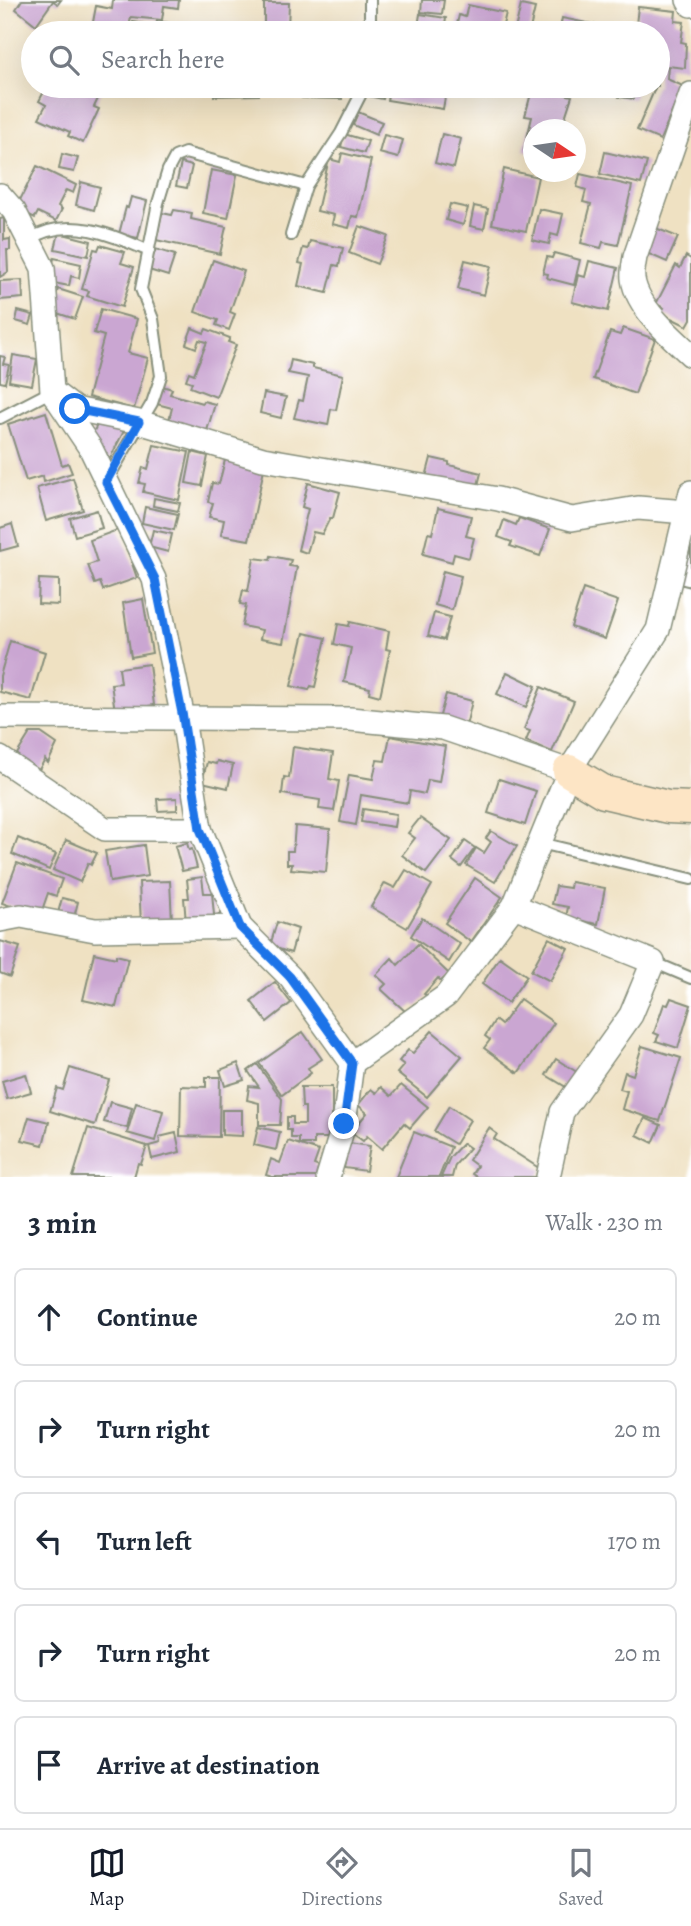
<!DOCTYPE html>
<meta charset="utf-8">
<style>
:root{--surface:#fff;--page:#f2f2f3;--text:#1f2937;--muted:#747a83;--line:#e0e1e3;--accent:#111827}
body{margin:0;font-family:Alegreya,serif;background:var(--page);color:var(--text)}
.compass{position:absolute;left:523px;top:119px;width:63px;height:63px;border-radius:50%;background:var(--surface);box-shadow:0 7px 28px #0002;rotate:103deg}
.stop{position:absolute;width:21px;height:21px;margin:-16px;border:5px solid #1a73e8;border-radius:50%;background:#fff}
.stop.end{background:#1a73e8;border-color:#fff;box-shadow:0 2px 7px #0008}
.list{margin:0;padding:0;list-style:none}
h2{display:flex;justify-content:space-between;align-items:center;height:91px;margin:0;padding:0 28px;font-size:30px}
h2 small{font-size:23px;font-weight:400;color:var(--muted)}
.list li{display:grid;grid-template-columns:46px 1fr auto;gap:21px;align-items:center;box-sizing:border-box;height:98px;margin:0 14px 14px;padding:0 14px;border:2px solid var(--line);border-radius:10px}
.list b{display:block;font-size:26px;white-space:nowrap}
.list em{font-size:23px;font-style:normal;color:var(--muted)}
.icon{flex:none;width:38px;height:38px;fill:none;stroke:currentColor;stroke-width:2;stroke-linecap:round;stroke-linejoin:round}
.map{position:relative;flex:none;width:691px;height:1177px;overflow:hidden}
.search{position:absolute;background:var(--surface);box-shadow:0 7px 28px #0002;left:21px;right:21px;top:21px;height:77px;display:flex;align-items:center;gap:18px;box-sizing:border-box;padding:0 24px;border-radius:38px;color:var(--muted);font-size:26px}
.sheet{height:651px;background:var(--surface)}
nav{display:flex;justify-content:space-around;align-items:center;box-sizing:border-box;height:98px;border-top:2px solid var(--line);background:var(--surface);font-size:19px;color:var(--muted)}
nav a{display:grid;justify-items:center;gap:4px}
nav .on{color:var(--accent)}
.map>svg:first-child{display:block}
.building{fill:#caa6d2}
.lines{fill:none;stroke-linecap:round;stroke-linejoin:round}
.lane-casing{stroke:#878f7b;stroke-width:14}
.street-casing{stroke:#878f7b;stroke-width:26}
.secondary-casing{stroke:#878f7b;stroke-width:35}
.lane{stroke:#fff;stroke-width:10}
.street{stroke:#fff;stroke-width:23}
.secondary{stroke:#fde5c5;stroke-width:32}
.route{stroke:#1a73e8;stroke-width:9}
</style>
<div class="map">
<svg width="691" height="1177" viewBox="0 0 691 1177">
<rect width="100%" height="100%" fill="#fff"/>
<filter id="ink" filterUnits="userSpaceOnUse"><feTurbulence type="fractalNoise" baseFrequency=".0143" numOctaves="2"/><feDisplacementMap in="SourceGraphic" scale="14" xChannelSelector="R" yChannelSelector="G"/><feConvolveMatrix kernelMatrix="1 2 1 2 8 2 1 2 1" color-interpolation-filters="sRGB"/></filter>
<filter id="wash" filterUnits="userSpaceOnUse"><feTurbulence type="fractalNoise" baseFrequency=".00686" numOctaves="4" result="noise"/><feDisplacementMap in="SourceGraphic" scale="28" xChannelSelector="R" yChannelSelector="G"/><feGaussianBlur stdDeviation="1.57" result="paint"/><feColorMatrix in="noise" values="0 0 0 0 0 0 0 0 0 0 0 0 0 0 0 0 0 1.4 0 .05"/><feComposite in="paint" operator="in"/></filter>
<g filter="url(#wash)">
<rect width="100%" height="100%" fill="#efe1c2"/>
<g id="blocks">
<g class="building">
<polygon points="22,0 61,0 58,4 53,1 36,25 16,9"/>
<polygon points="113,0 179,0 178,8 164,6 162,20 131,17 128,33 91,33 96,6 112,9"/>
<polygon points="422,0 444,0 442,14 421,12"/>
<polygon points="264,3 289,3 288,29 264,29"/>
<polygon points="468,5 506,13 501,33 455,33 459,15 465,17"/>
<polygon points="521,5 535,8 529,33 515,29"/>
<polygon points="638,7 676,11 675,21 684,22 681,42 686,43 685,68 668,66 667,79 683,86 660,140 637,130 656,86 658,86 658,33 635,33"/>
<polygon points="420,14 446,18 444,33 417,33"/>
<polygon points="562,18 597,25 595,33 559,33"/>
<polygon points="157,21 181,25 179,33 131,33 133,22 156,26"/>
<polygon points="47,86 52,88 53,86 104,86 94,107 99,109 83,143 68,136 70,132 39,118 46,105 39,101"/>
<polygon points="214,86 259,86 259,95 214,96"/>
<polygon points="302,86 342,86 342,99 302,98"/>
<polygon points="370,86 386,86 383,99 368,96"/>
<polygon points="390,86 447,86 443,109 387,100"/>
<polygon points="533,86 572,96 561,130 534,130 534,152 524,150 532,117 525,116"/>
<polygon points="621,86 636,86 634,99 619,97"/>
<polygon points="358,112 382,122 376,135 353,125"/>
<polygon points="344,134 368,141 364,153 341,147"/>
<polygon points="442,134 461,139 454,168 435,163"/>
<polygon points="384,135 403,140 398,158 379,153"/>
<polygon points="605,152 647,162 641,184 600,174"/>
<polygon points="342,153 371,160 358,217 352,216 349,228 332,224 334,215 317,211 329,159 340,162"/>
<polygon points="62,154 78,158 74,172 59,169"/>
<polygon points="181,163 192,166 187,188 176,186"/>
<polygon points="37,166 76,185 73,193 66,190 58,206 62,209 56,221 38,212 35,218 16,208"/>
<polygon points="504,169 538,177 526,231 492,224"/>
<polygon points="211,170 237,175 228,218 203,213"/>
<polygon points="580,174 632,186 618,245 603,242 601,248 581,243 591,204 583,202 586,190 577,187"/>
<polygon points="81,182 100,187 94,210 76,205"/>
<polygon points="131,197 147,201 138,238 119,234 126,207 128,208"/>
<polygon points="450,204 468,208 463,225 446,220"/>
<polygon points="474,206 488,209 484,229 470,226"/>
<polygon points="539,209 563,214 558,236 551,234 549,244 532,240"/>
<polygon points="174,210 192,213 191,219 226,227 220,254 156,240 162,213 172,215"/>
<polygon points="4,218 4,240 10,239 10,250 7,250 8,272 0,277 0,219"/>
<polygon points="359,226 388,236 377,264 349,253"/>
<polygon points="653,227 678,237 667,262 642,251"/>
<polygon points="59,233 91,241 88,256 55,249"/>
<polygon points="310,241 343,248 339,266 334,265 327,293 298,286 303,264 299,263 303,248 308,249"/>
<polygon points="100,245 125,252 121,263 134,267 122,307 87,296 89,291 82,289 94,249 98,250"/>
<polygon points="155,249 175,255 168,276 149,270"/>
<polygon points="554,253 580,260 574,285 547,278 548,274 543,273 547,257 552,258"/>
<polygon points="686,256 691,259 691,319 687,326 661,313 664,308 656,304 676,265 680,268"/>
<polygon points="54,258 81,264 79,278 71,276 69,286 49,282"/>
<polygon points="213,260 244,271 230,312 235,314 229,330 216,325 218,320 195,312"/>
<polygon points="465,260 491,266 484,295 458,289"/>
<polygon points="589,261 618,268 608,311 572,302 578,275 585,277"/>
<polygon points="22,280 23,298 0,300 0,281"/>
<polygon points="58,289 83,297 75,319 51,311"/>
<polygon points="101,309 137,319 128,353 148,358 134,409 88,397 104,336 94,333"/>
<polygon points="18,311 33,315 30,325 16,321"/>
<polygon points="192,328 204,333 206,329 230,338 228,342 236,345 216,397 190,387 192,382 186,380 189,372 194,374 207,342 199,340 196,348 186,344"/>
<polygon points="623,328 655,339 635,394 593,379 610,332 620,335"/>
<polygon points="13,355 37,359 32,385 9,381"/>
<polygon points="0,356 5,357 3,364 9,365 5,383 0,382"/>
<polygon points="291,360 313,365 313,368 343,375 336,410 331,409 328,425 294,418 299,400 303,401 308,377 288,373"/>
<polygon points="162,386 172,389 170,394 202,403 203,401 215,404 206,434 168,424 172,408 157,404"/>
<polygon points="264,393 286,397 281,418 260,413"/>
<polygon points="46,412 62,465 68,463 72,473 44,482 43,476 26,481 8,424"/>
<polygon points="99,421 126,427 106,466 89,441"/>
<polygon points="154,445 189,452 179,500 143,492 145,484 139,483 143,467 148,469"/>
<polygon points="192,452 208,456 202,486 186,483"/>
<polygon points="226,456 265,464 249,540 221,535 224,520 209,517 213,503 208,502 212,483 219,484"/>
<polygon points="431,458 449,462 449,465 481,473 477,489 426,477"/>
<polygon points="73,478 83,510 46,521 37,488"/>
<polygon points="308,483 340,492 333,518 330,518 322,534 313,532 307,553 298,550 308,509 302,507"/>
<polygon points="154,498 180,503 178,511 153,506"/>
<polygon points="145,507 178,514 174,530 142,523"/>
<polygon points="438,508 471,516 466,536 474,538 469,558 454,554 452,562 423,554 428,533 432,534"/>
<polygon points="97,510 102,528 75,536 70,518"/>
<polygon points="519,518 550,529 540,556 510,546 512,542 498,537 504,520 516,525"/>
<polygon points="12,524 18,546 0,551 0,528"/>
<polygon points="120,529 137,578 103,590 100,582 95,584 88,565 97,562 90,540"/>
<polygon points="153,530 172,534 168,552 149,547"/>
<polygon points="691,546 691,587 679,584"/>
<polygon points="271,556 291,560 289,566 297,567 283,643 260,639 262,630 242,626 246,605 240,604 243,590 248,591 254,558 270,560"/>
<polygon points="443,571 461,576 452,610 435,605"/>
<polygon points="39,579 59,580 59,605 38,604"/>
<polygon points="583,589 618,601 605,639 571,627"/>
<polygon points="143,599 152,653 131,657 123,603"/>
<polygon points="434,613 450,617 444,640 428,636"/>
<polygon points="350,622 389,631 386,649 390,650 380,696 369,693 370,688 344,682 351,648 334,644 338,624 349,626"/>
<polygon points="304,633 326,638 315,687 311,686 309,690 291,686"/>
<polygon points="10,641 45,652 31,700 0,692 0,676"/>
<polygon points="149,664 154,705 115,711 111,684 121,683 119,668"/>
<polygon points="507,672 536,686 526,707 497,694"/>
<polygon points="541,687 574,701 552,752 526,741 530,731 524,729"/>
<polygon points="446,694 472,701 466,726 439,719"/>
<polygon points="30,733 41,733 57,744 48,763 45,759 37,773 14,759"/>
<polygon points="390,736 445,746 439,782 428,780 425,794 410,791 408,803 361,795 356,825 340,822 349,775 373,779 377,760 385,761"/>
<polygon points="293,747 333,753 329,779 339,781 334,811 319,809 320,800 282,794 284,777 289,778"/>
<polygon points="217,761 233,765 228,788 202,782 207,762 216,764"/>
<polygon points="499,779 536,791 525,825 488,813"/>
<polygon points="177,798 177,810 158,811 157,799"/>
<polygon points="363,809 396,814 394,827 361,822"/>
<polygon points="420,818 451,840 426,873 402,855 415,838 408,833"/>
<polygon points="295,826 330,829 326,872 291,869 292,864 287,864 287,851 293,851"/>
<polygon points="491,831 517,846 495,882 466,865 476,848 484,853 491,842 486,838"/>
<polygon points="18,838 56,854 49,870 12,854"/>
<polygon points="66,840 97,853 91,865 88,863 80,882 53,870"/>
<polygon points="465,841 475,848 461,867 452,860"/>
<polygon points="187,843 189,850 192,849 197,868 182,871 175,846"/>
<polygon points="144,845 148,876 110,882 105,851"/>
<polygon points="17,863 62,879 56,896 48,893 40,916 2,903"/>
<polygon points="406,870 432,885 407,928 371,907 385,883 395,888"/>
<polygon points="202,877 204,893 212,893 214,915 220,914 220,919 186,923 184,898 189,898 187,879"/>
<polygon points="475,878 502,897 471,942 445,923"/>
<polygon points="170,881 172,922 141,924 139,882"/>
<polygon points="571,882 605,888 598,924 566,918 568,907 552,904 556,886 570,888"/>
<polygon points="62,898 78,902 74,917 58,913"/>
<polygon points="422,918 460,944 449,962 411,936"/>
<polygon points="277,922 298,929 291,953 270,946"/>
<polygon points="549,938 568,948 550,981 531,971"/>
<polygon points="0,941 20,947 10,977 0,973"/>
<polygon points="418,944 449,974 441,981 438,978 424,994 427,996 416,1007 414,1004 406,1012 381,989 386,984 376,975 392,958 398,965"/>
<polygon points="94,953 116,958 116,955 128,958 116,1007 83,1000"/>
<polygon points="500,957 527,976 508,1003 482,984"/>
<polygon points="275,982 291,1003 267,1022 251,1001"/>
<polygon points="671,998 691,1005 678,1048 656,1041 659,1035 654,1033 664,1004 668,1005"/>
<polygon points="520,999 554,1023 518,1073 484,1048 490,1040 485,1036 495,1020 501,1025"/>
<polygon points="432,1031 462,1056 427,1097 397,1073 404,1065 399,1061 408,1050 413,1053"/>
<polygon points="303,1032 322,1059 308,1068 311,1073 282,1095 259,1063"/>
<polygon points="642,1046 681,1058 660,1121 622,1109 627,1091 620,1089 625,1072 633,1075"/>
<polygon points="556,1059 580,1074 571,1090 546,1075"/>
<polygon points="238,1063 244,1080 225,1086 220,1070"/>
<polygon points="257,1064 282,1099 280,1125 259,1125 259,1103 247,1100 249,1086 259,1087 248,1071"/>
<polygon points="70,1068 109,1080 95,1125 50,1111 57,1088 63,1090"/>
<polygon points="26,1074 31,1092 7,1099 2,1081"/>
<polygon points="206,1077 220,1077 219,1137 180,1136 181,1086 206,1087"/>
<polygon points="401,1085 428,1107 410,1128 404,1123 382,1149 367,1136 363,1141 351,1132 367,1113 358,1105 371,1089 376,1093 381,1087 391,1096"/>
<polygon points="301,1087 332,1087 332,1138 314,1138 314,1144 299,1144 299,1138 291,1138 291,1130 287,1130 287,1117 293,1117 293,1124 305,1124 305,1107 302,1107"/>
<polygon points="110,1102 132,1108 127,1128 104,1122"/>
<polygon points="136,1103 163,1111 155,1141 127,1133"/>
<polygon points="449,1106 470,1120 455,1144 434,1131"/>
<polygon points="222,1110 242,1110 242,1136 222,1135"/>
<polygon points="29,1117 49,1122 43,1145 22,1140"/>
<polygon points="645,1118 661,1125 653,1143 637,1135"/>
<polygon points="258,1127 280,1132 276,1150 254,1145"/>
<polygon points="88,1128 147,1146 141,1164 138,1163 134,1177 73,1177"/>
<polygon points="489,1128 497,1134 494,1139 542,1170 538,1177 477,1177 472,1174 477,1166 469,1160"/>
<polygon points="414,1132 451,1147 439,1177 396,1177"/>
<polygon points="176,1133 180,1152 152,1159 149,1146 160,1143 159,1137"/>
<polygon points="288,1141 319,1151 314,1165 322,1168 319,1177 272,1177 266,1175 271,1159 280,1163"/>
<polygon points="349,1143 370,1146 366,1171 344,1168"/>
<polygon points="463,1143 470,1148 455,1165 452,1177 441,1177 450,1157"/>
</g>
</g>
</g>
<g filter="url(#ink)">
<use href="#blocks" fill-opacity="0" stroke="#878f7b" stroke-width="2"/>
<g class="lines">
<defs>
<g id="lane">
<polyline points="370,0 370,33"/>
<polyline points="291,235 306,186 341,133 365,86"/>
<path d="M 28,240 C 67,215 111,234 149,251"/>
<polyline points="0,418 52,391"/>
<polyline points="107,480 152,403 161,376 153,319 141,289 158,203 168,170 175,157 185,153 306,186"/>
<polyline points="540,843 691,879"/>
<polyline points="653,962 691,978"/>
</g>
<g id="street">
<polyline points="688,0 691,5"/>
<path d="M 691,94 L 635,257 C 634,264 632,272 633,279 C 637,307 671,337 691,355"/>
<polyline points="0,195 14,211 43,268 52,391 91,449 154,579 183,718 200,829 240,927 290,977 352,1063 344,1124 328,1177"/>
<polyline points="57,395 75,409 139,422 263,459 498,499 572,519 638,508 686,512"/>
<polyline points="0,717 350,719 443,728 569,771"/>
<polyline points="0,758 105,829 200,829"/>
<polyline points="514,906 653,962 631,1015 562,1112 548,1177"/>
<polyline points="0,920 21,916 95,930 240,927"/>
<polyline points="352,1063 446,996 514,906 569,771 658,630 691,492"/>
</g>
<polyline id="secondary" points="569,771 604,792 668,807 691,808"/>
</defs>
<use href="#lane" class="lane-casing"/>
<use href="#street" class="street-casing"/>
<use href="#secondary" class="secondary-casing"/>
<use href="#lane" class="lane"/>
<use href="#street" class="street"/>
<use href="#secondary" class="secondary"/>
</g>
</g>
<g class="lines" filter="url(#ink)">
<polyline class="route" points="75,409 139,422 106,482 155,579 183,718 200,829 240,927 290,977 352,1063 344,1124"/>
</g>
</svg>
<svg class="compass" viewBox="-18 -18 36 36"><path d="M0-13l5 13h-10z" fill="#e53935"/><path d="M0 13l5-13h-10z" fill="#747a83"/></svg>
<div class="stop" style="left:75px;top:409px"></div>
<div class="stop end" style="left:344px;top:1124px"></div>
<div class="search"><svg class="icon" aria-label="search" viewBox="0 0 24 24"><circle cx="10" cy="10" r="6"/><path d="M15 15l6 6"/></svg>Search here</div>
</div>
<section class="sheet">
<h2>3 min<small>Walk · 230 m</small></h2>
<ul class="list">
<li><svg class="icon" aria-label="ahead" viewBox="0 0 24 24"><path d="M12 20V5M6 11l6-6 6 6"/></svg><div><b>Continue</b></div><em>20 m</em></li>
<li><svg class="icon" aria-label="right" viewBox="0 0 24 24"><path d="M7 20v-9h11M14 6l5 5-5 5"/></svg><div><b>Turn right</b></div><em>20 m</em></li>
<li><svg class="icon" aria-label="left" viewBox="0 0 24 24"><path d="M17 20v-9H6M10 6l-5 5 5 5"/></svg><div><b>Turn left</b></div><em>170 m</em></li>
<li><svg class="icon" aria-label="right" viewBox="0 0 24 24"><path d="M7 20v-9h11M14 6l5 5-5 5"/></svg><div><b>Turn right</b></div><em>20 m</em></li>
<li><svg class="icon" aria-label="arrive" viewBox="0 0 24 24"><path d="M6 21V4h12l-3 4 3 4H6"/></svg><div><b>Arrive at destination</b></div></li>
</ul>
</section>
<nav>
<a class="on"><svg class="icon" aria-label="map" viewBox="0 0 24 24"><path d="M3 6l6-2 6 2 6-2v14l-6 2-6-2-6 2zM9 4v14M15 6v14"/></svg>Map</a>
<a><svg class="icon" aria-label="directions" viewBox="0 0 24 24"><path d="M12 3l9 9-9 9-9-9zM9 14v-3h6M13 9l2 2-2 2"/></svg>Directions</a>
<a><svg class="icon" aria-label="saved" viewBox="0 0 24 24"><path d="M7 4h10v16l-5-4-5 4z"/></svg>Saved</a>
</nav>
